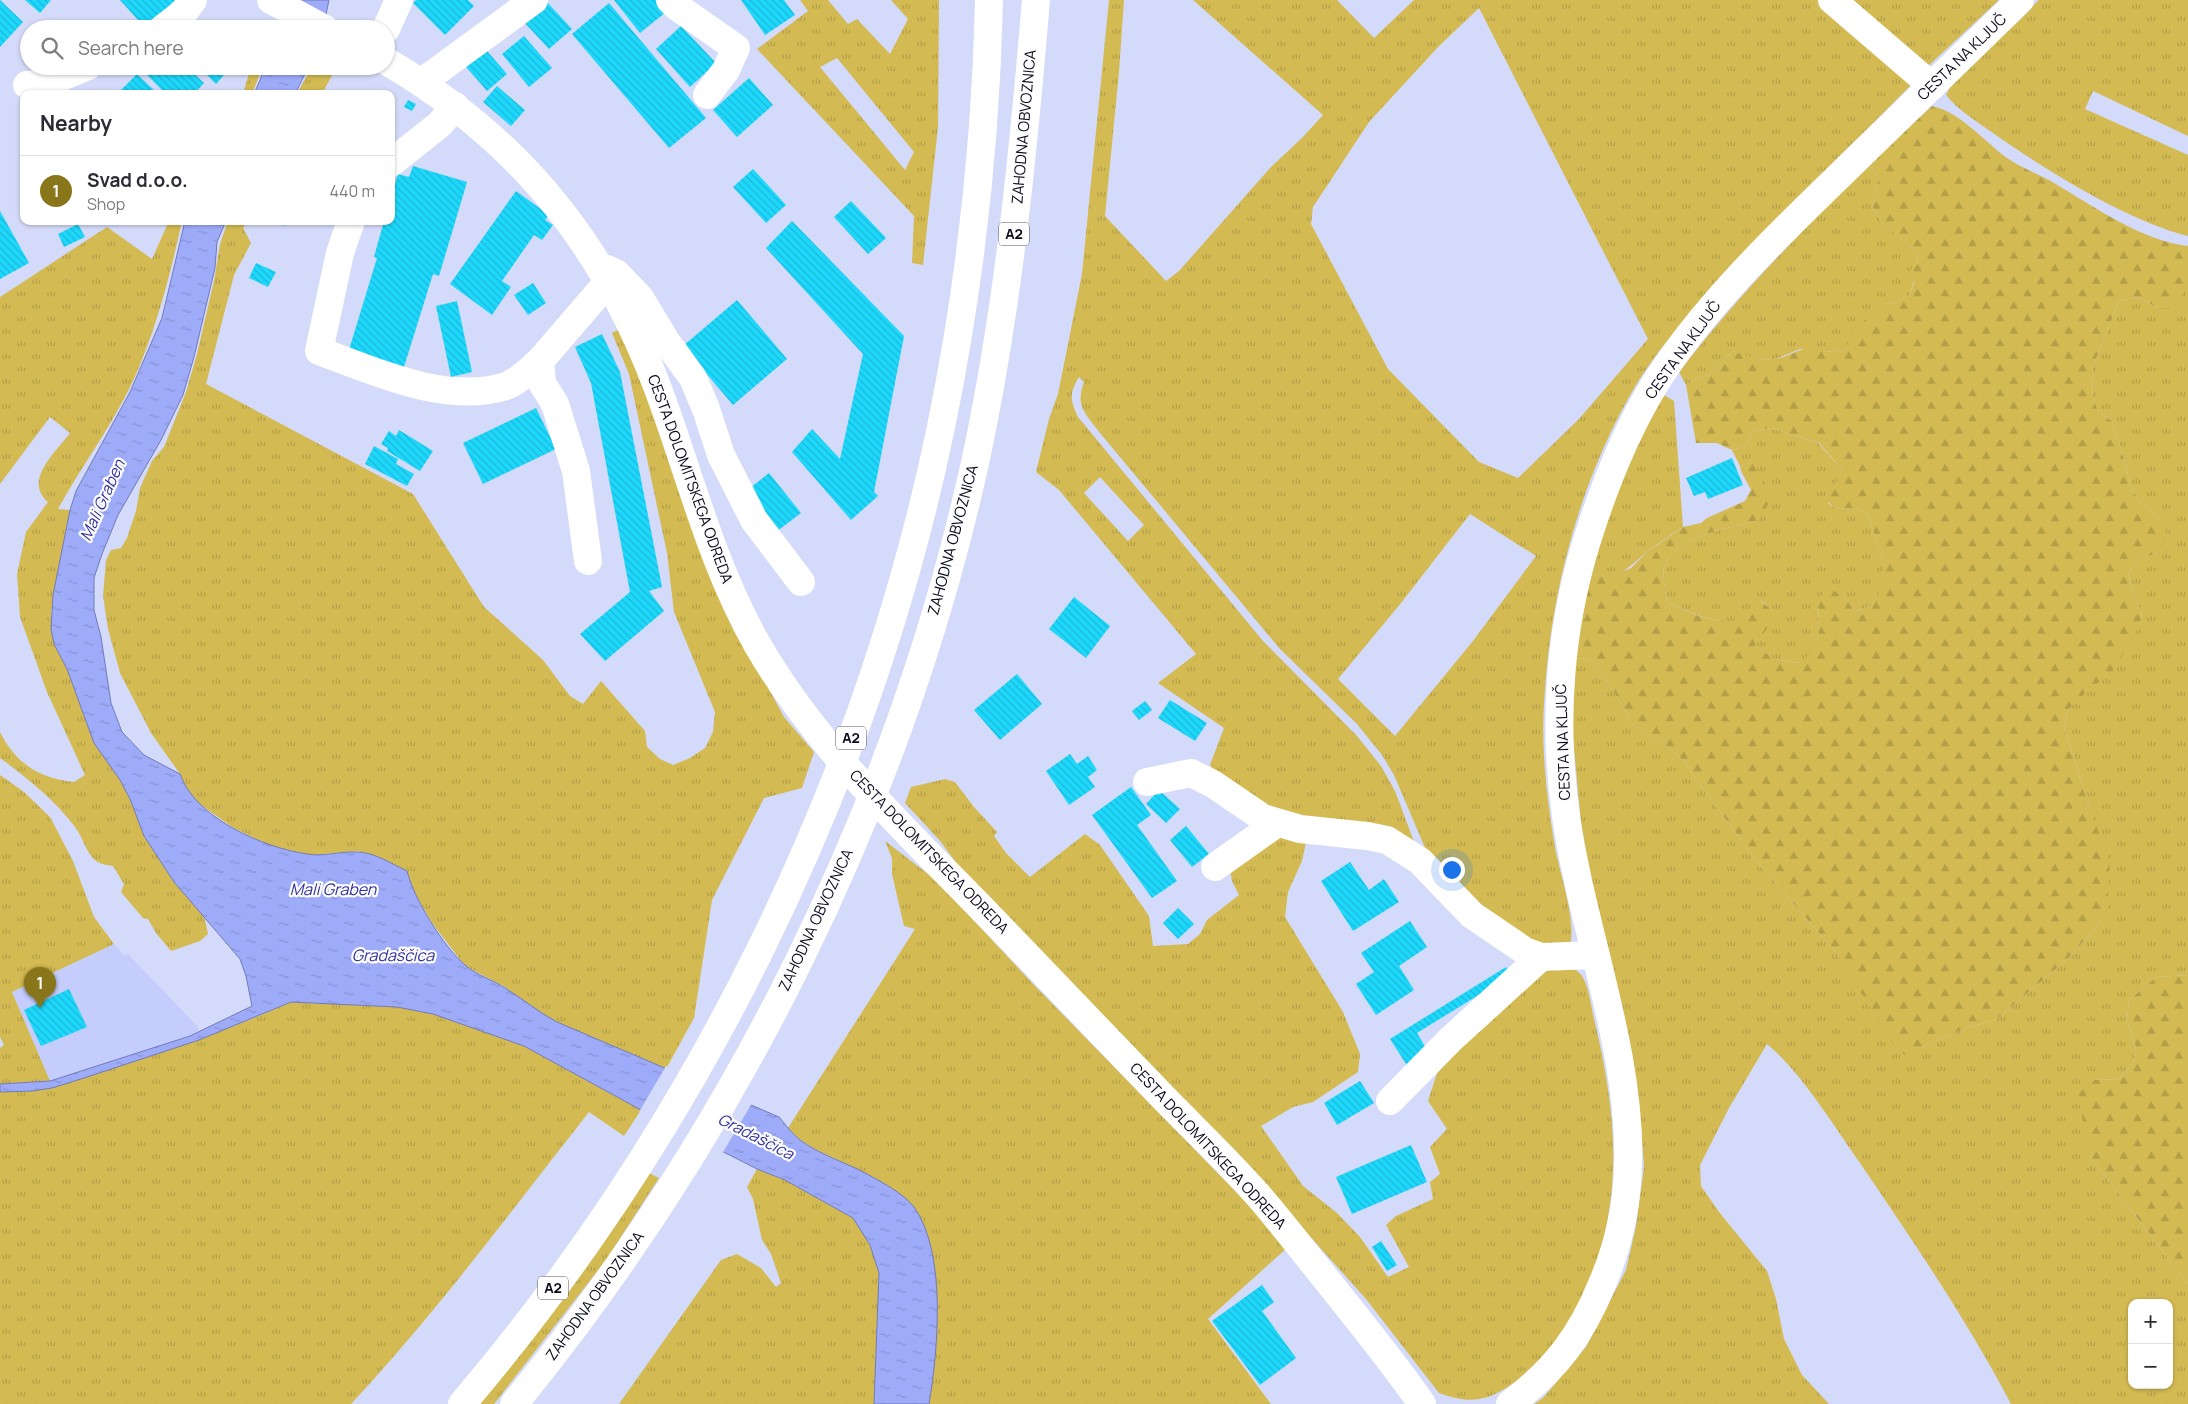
<!DOCTYPE html>
<meta charset="utf-8">
<style>
:root{--surface:#fff;--page:#f7f7f7;--text:#2b2b33;--muted:#7c7c81;--line:#e1e1e2;--accent:#8a761a}
body{margin:0;font-family:Manrope,sans-serif;background:var(--page);color:var(--text)}
.controls{position:absolute;right:15px;bottom:15px;display:grid;overflow:hidden;border-radius:10px;box-shadow:0 1px 4px #0004}
.controls button{width:45px;height:45px;display:grid;place-items:center;padding:0;border:0;border-bottom:1px solid var(--line);background:var(--surface);color:var(--text);font:25px sans-serif}
.you{position:absolute;left:1451px;top:869px;width:18px;height:18px;margin:-12px;border:4px solid #fff;border-radius:50%;background:#1a73e8;box-shadow:0 0 0 8px #1a73e833}
.badge{display:grid;place-items:center;width:32px;height:32px;border-radius:50%;background:var(--accent);color:#fff;font-size:16px;font-weight:700}
.pin{position:absolute;translate:-50% -41px;filter:drop-shadow(0 1px 2px #0008)}
.pin::after{content:'';position:absolute;top:26px;width:18px;height:15px;background:inherit;clip-path:polygon(0 0,100% 0,50% 100%)}
.list{margin:0;padding:0;list-style:none}
h2{display:flex;justify-content:space-between;align-items:center;height:65px;margin:0;padding:0 20px;font-size:21px}
h2 small{font-size:16px;font-weight:400;color:var(--muted)}
.list li{display:grid;grid-template-columns:32px 1fr auto;gap:15px;align-items:center;box-sizing:border-box;height:70px;padding:0 20px;border-top:1px solid var(--line)}
.list b{display:block;font-size:19px;white-space:nowrap}
.list p{margin:0;font-size:16px;white-space:nowrap;color:var(--muted)}
.list em{font-size:16px;font-style:normal;color:var(--muted)}
.icon{flex:none;width:28px;height:28px;fill:none;stroke:currentColor;stroke-width:2;stroke-linecap:round;stroke-linejoin:round}
.map{position:relative;flex:none;width:2188px;height:1404px;overflow:hidden}
.search{position:absolute;background:var(--surface);box-shadow:0 1px 4px #0004;left:20px;top:20px;width:375px;height:55px;display:flex;align-items:center;gap:12px;box-sizing:border-box;padding:0 18px;border-radius:28px;color:var(--muted);font-size:19px}
.panel{position:absolute;background:var(--surface);box-shadow:0 1px 4px #0004;left:20px;top:90px;width:375px;height:135px;border-radius:10px}
.map>svg:first-child{display:block}
.built{fill:#c4cdfc}
.grass{fill:url(#grass-tufts);fill-rule:evenodd}
.forest{fill:url(#forest-firs)}
.water{fill:url(#water-ripples);stroke:#717bb6}
.pier{fill:#d4daf9}
.building{fill:url(#building-back-hatch)}
.lines{fill:none;stroke-linecap:round;stroke-linejoin:round}
.minor{stroke:#fff;stroke-width:28}
.highway{stroke:#fff;stroke-width:28}
.labels{text-anchor:middle;stroke-width:4.5;stroke-linejoin:round;paint-order:stroke}
.shield{fill:#fdfdfd;stroke:#52535e;stroke-width:1}
.shield-label{font-size:14px;font-weight:bold;fill:#080a1a}
.street-label{font-size:15px;fill:#080a1a;stroke:#fdfdfd}
.water-label{font-size:16px;font-style:italic;fill:#33319e;stroke:#fdfdfd}
</style>
<div class="map">
<svg width="2188" height="1404" viewBox="0 0 2188 1404">
<defs>
<pattern id="grass-tufts" width="24" height="20" patternUnits="userSpaceOnUse" patternTransform="scale(1.25)"><rect width="24" height="20" fill="#d3ba52"/><path d="M3 7l-1-3M5 7V3M7 7l1-3M15 17l-1-3M17 17v-4M19 17l1-3" fill="none" stroke="#b49f47"/></pattern>
<pattern id="forest-firs" width="22" height="20" patternUnits="userSpaceOnUse" patternTransform="scale(1.25)"><rect width="22" height="20" fill="#d3ba52"/><path d="M5 1l3.5 6h-7zM16 11l3.5 6h-7z" fill="#b49f47"/></pattern>
<pattern id="water-ripples" width="26" height="14" patternUnits="userSpaceOnUse" patternTransform="scale(1.25)"><rect width="26" height="14" fill="#9eabf9"/><path d="M2 4q2-2 4 0t4 0M15 11q2-2 4 0t4 0" fill="none" stroke="#8792d5"/></pattern>
<pattern id="building-back-hatch" width="6" height="6" patternUnits="userSpaceOnUse" patternTransform="scale(1.25)"><rect width="6" height="6" fill="#1ed8fc"/><path d="M-1 5l2 2M0 0l6 6M5-1l2 2" fill="none" stroke="#1ab8d7"/></pattern>
</defs>
<rect width="100%" height="100%" fill="#d4daf9"/>
<polygon class="built" points="114,944 125,956 128,954 198,1027 198,1031 190,1036 50,1081 12,992"/>
<g class="grass">
<path d="M 800,0 L 828,0 L 848,24 L 857,19 L 890,54 L 908,19 L 891,0 L 939,0 L 938,127 L 923,265 L 912,263 L 914,216 L 757,49 L 808,11 ZM 837,58 L 914,152 L 905,170 L 820,67 Z"/>
<path d="M 1109,0 L 1124,0 L 1119,72 L 1105,216 L 1166,281 L 1179,271 L 1271,167 L 1302,138 L 1323,115 L 1193,0 L 1337,0 L 1374,38 L 1414,0 L 1822,0 L 1911,81 L 1910,86 C 1840,158 1765,225 1700,302 C 1678,327 1657,352 1639,380 C 1580,477 1550,592 1544,704 C 1541,751 1547,797 1554,842 C 1558,868 1577,921 1570,944 L 1542,947 L 1482,911 L 1429,857 L 1394,775 L 1382,755 L 1357,724 L 1280,649 L 1100,433 C 1085,413 1075,406 1084,382 L 1079,377 C 1069,394 1070,399 1078,417 L 1263,641 L 1357,736 L 1381,766 L 1395,791 L 1416,847 L 1285,817 L 1215,772 L 1210,765 L 1224,728 L 1158,683 L 1196,654 L 1059,490 L 1036,472 L 1049,419 L 1058,394 L 1082,274 ZM 1479,8 L 1648,339 L 1579,419 L 1518,478 L 1479,462 L 1388,369 L 1311,224 L 1313,207 L 1369,122 L 1439,46 ZM 1100,477 L 1144,525 L 1128,541 L 1084,493 ZM 1470,514 L 1536,556 L 1473,641 L 1395,736 L 1338,679 L 1401,603 Z"/>
<polygon points="1844,0 1999,0 1925,69"/>
<path d="M 2039,0 L 2188,0 L 2188,136 L 2093,91 L 2085,109 L 2188,155 L 2188,236 C 2125,220 2046,170 1993,133 C 1977,122 1958,110 1946,95 L 1950,87 Z"/>
<polygon points="251,66 263,66 252,94 243,94"/>
<polygon points="312,66 337,66 322,94 297,94"/>
<path d="M 1869,164 L 1879,178 L 1872,206 L 1881,221 L 1917,253 L 1918,264 L 1910,295 L 1896,302 L 1885,304 L 1871,317 L 1845,350 L 1822,352 L 1800,349 L 1773,360 L 1751,358 L 1733,351 L 1709,375 L 1697,378 L 1686,385 L 1679,372 C 1736,297 1802,231 1869,164 Z"/>
<path d="M 169,221 L 182,221 C 170,276 156,330 133,381 C 112,426 82,465 58,509 L 70,510 L 51,613 L 54,644 L 67,669 L 94,743 L 120,780 L 130,799 L 144,836 L 174,882 L 199,909 L 205,920 L 208,934 L 200,941 L 171,951 L 156,933 L 148,919 L 143,918 L 121,892 L 124,884 L 113,866 C 107,865 99,864 95,860 C 85,851 83,837 75,827 C 54,799 27,778 0,758 L 0,732 C 16,764 39,778 74,782 L 85,775 L 47,692 L 20,617 L 17,574 L 26,532 L 48,502 C 22,480 58,450 70,433 L 50,417 L 0,484 L 0,297 L 107,227 L 152,259 Z"/>
<polygon points="228,221 247,221 243,228 251,243 234,275 206,384 413,494 484,607 543,660 570,696 583,704 601,681 645,731 647,747 660,759 673,765 690,758 705,748 713,732 715,712 674,612 667,553 629,374 612,333 620,329 753,660 784,717 814,752 802,788 764,798 712,900 694,1018 666,1069 557,1022 538,1012 505,987 465,966 432,923 410,885 359,851 311,855 270,846 232,827 198,803 183,785 180,774 151,733 120,673 108,629 103,596 106,560 111,550 121,548 127,538 136,511 140,488 152,461 164,447 186,392 197,354 214,281 220,244"/>
<path d="M 2188,288 L 2188,975 L 2156,977 L 2129,1000 L 2127,1020 L 2136,1047 L 2133,1063 L 2119,1079 L 2094,1080 L 2089,1155 L 2188,1284 L 2188,1404 L 2011,1404 C 1967,1320 1913,1241 1860,1163 C 1834,1126 1801,1072 1767,1044 L 1729,1108 L 1700,1165 L 1701,1186 L 1719,1212 L 1767,1271 L 1776,1299 L 1784,1339 L 1802,1375 L 1829,1404 L 1534,1404 L 1543,1398 L 1586,1347 L 1626,1270 L 1636,1226 L 1644,1167 L 1640,1112 L 1627,1034 L 1594,900 L 1582,834 L 1571,716 L 1574,658 L 1588,659 L 1599,667 L 1633,724 L 1674,752 L 1684,762 L 1756,861 L 1835,951 L 1907,1055 L 1926,1045 L 1969,1027 L 1996,1020 L 2073,954 L 2107,913 L 2091,812 L 2064,728 L 2067,711 L 2126,646 L 2140,624 L 2142,612 L 2135,601 L 2128,573 L 2136,562 L 2158,552 L 2163,522 L 2139,501 L 2131,487 L 2125,462 L 2112,421 L 2098,411 L 2093,398 L 2092,369 L 2119,301 L 2137,297 L 2158,308 ZM 2132,1303 L 2169,1303 L 2169,1385 L 2132,1385 Z"/>
<path d="M 1664,395 L 1674,401 L 1683,527 C 1671,535 1658,543 1647,552 C 1626,569 1621,580 1591,574 L 1606,522 L 1633,451 Z"/>
<path d="M 1771,428 L 1818,443 L 1842,469 L 1828,503 L 1836,509 L 1857,508 L 1868,514 L 1881,555 L 1886,584 L 1871,606 L 1855,612 L 1843,595 L 1818,602 L 1819,631 L 1815,653 L 1799,663 L 1774,659 L 1755,645 L 1770,608 L 1761,601 C 1756,606 1751,615 1745,618 C 1724,629 1686,611 1667,602 C 1666,594 1662,573 1664,567 C 1676,534 1729,529 1759,520 L 1752,462 L 1740,466 L 1732,450 L 1746,446 L 1752,431 Z"/>
<polygon points="0,775 24,792 50,817 73,861 94,917 114,944 12,992 50,1081 0,1084 0,1048 4,1045 0,1037"/>
<path d="M 945,779 L 955,782 L 974,807 L 997,832 L 994,836 L 1006,853 L 1030,877 L 1085,834 L 1100,845 L 1149,916 L 1153,946 L 1188,944 L 1200,934 L 1207,920 L 1239,895 L 1232,881 L 1230,870 L 1274,833 L 1307,838 L 1302,861 L 1288,892 L 1285,917 L 1343,1012 L 1360,1054 L 1358,1072 L 1313,1102 L 1293,1107 L 1261,1126 L 1303,1186 L 1337,1213 L 1360,1237 L 1388,1277 L 1409,1267 L 1386,1225 L 1396,1216 L 1433,1199 L 1430,1182 L 1440,1174 L 1430,1147 L 1447,1129 L 1428,1101 L 1439,1067 L 1548,965 C 1559,966 1575,965 1582,976 C 1590,988 1591,1009 1595,1023 C 1614,1104 1623,1178 1598,1258 C 1583,1305 1552,1356 1512,1384 C 1486,1402 1469,1404 1439,1393 L 1366,1299 L 1306,1232 L 959,867 L 941,842 L 905,803 L 911,787 Z"/>
<polygon points="885,841 936,880 1035,986 1244,1200 1287,1248 1208,1319 1271,1404 929,1404 938,1302 867,1174 816,1150 799,1139 788,1128 915,929 904,926 892,874 892,858"/>
<path d="M 291,1002 L 397,1007 L 433,1014 L 524,1046 L 641,1110 L 624,1136 L 589,1112 C 511,1211 437,1312 351,1404 L 0,1404 L 0,1092 C 45,1093 84,1078 126,1064 C 182,1046 237,1026 291,1002 Z"/>
<polygon points="757,1169 785,1180 853,1218 870,1245 879,1273 874,1404 619,1404 721,1260 737,1254 761,1268 776,1287 781,1283 771,1254 762,1240 753,1199 747,1187"/>
<polygon points="649,1173 659,1178 606,1260 494,1404 480,1404 596,1254"/>
</g>
<g class="forest">
<path d="M 1932,106 C 1960,112 1984,141 2007,158 C 2021,168 2039,174 2054,183 C 2093,206 2142,241 2188,246 L 2188,288 L 2171,308 L 2158,308 L 2137,297 L 2119,301 L 2092,369 L 2093,398 L 2098,411 L 2112,421 L 2125,462 L 2131,487 L 2139,501 L 2163,522 L 2167,535 L 2158,552 L 2136,562 L 2128,573 L 2135,601 L 2142,612 L 2140,624 L 2113,671 L 2086,692 L 2067,711 L 2064,728 L 2091,812 L 2110,862 L 2107,913 L 2073,954 L 1996,1020 L 1969,1027 L 1926,1045 L 1907,1056 L 1896,1049 L 1835,951 L 1756,861 L 1684,762 L 1674,752 L 1633,724 L 1599,667 L 1588,659 L 1574,658 L 1591,574 L 1614,575 L 1631,568 L 1647,552 L 1683,527 L 1701,523 L 1707,518 L 1745,501 L 1751,490 L 1741,471 L 1740,466 L 1752,462 L 1764,481 L 1769,503 L 1759,520 C 1729,529 1676,534 1664,567 C 1662,573 1666,594 1667,602 C 1688,612 1720,628 1744,618 C 1750,615 1756,606 1760,601 L 1770,608 L 1771,623 L 1755,645 L 1774,659 L 1798,663 L 1815,652 L 1819,631 L 1818,602 L 1826,588 L 1843,595 L 1855,612 L 1871,606 L 1885,584 L 1881,555 L 1868,514 L 1857,508 L 1836,509 L 1828,502 L 1842,469 L 1819,443 L 1771,428 L 1752,431 L 1746,446 L 1732,450 L 1717,443 L 1696,443 L 1686,385 L 1697,378 L 1709,375 L 1733,351 C 1749,357 1766,363 1783,357 C 1794,353 1801,349 1813,347 L 1822,352 L 1845,350 L 1851,341 L 1853,329 L 1885,304 L 1896,302 L 1910,295 L 1914,282 L 1910,278 L 1909,271 L 1918,264 L 1917,253 L 1881,221 L 1872,206 L 1879,178 L 1869,164 Z"/>
<polygon points="2188,975 2188,1284 2089,1155 2078,1094 2094,1080 2119,1079 2133,1063 2136,1047 2127,1020 2129,1000 2156,977"/>
</g>
<g class="water">
<polygon points="285,0 329,0 323,29 281,29"/>
<polygon points="266,66 309,66 295,94 254,94"/>
<path d="M 185,221 L 226,221 L 217,242 L 215,268 L 194,357 L 183,395 L 161,440 L 118,515 L 102,554 L 94,578 L 94,610 L 101,637 L 111,703 L 122,732 L 144,755 L 180,774 C 195,818 264,848 307,854 C 324,857 341,851 357,852 C 374,852 392,864 407,871 C 414,899 443,946 465,965 C 476,975 493,980 505,988 C 523,999 538,1012 557,1022 L 779,1117 C 786,1125 792,1134 800,1140 C 820,1155 845,1162 867,1174 C 883,1183 903,1193 914,1207 C 947,1253 938,1351 929,1404 L 874,1404 L 879,1273 L 870,1245 L 853,1218 L 785,1180 L 757,1169 L 641,1110 L 524,1046 L 433,1014 L 397,1007 L 291,1002 L 199,1040 L 84,1078 L 52,1088 L 32,1091 L 0,1092 L 0,1084 L 50,1081 L 190,1036 L 252,1006 L 246,976 L 240,959 L 174,882 L 144,836 L 130,799 L 120,780 L 94,743 L 67,669 L 54,644 L 51,629 L 53,595 L 70,510 L 76,491 L 130,392 L 162,318 Z"/>
</g>
<polygon class="pier" points="666,1066 752,1103 722,1154 639,1112"/>
<g class="building">
<polygon points="0,0 23,22 0,47"/>
<polygon points="25,0 51,0 40,13"/>
<polygon points="120,0 175,0 146,29"/>
<polygon points="416,0 468,0 474,6 445,35 413,3"/>
<polygon points="545,0 572,29 549,49 521,19"/>
<polygon points="614,0 657,0 666,12 640,33"/>
<polygon points="741,0 784,0 795,15 765,35"/>
<polygon points="609,3 706,118 669,148 572,34"/>
<polygon points="202,24 207,29 197,29"/>
<polygon points="681,26 716,63 690,87 656,49"/>
<polygon points="524,36 552,68 529,87 502,54"/>
<polygon points="481,44 507,74 487,91 461,61"/>
<polygon points="149,66 186,66 204,83 194,94 166,94 144,72"/>
<polygon points="198,66 232,66 216,84"/>
<polygon points="137,74 158,94 117,94"/>
<polygon points="749,78 773,105 737,137 713,110"/>
<polygon points="497,86 525,110 511,126 483,102"/>
<polygon points="408,100 416,104 412,111 404,107"/>
<polygon points="413,166 467,182 439,276 433,274 403,370 348,353 377,258 374,257 384,221 391,221 391,197 398,174 409,177"/>
<polygon points="753,169 786,205 766,223 733,187"/>
<polygon points="516,191 549,215 545,220 553,225 542,240 534,235 502,281 511,287 492,315 450,284"/>
<polygon points="851,201 886,238 868,254 834,217"/>
<polygon points="0,211 29,263 0,279"/>
<polygon points="276,221 287,221 284,226"/>
<polygon points="792,221 904,336 874,492 878,496 851,520 792,452 812,429 840,459 863,354 766,248"/>
<polygon points="78,224 85,237 64,247 58,234"/>
<polygon points="256,263 276,272 268,287 249,278"/>
<polygon points="533,283 546,303 528,315 514,295"/>
<polygon points="737,300 787,359 733,405 683,346"/>
<polygon points="457,301 472,372 451,377 436,306"/>
<polygon points="602,334 620,372 662,587 649,591 664,611 605,661 580,634 630,592 591,383 575,347"/>
<polygon points="536,408 556,449 483,484 463,443"/>
<polygon points="399,430 433,451 420,471 387,451 388,448 381,444 389,431 396,436"/>
<polygon points="374,446 398,459 396,464 414,474 407,486 365,464"/>
<polygon points="1732,458 1743,485 1708,499 1705,492 1694,496 1686,478"/>
<polygon points="769,473 801,513 776,532 745,492"/>
<polygon points="1074,597 1110,626 1086,658 1049,629"/>
<polygon points="1017,674 1042,704 1000,740 974,710"/>
<polygon points="1170,700 1207,723 1195,741 1158,718"/>
<polygon points="1145,701 1152,710 1139,720 1132,711"/>
<polygon points="1070,754 1077,764 1088,756 1097,770 1088,777 1095,787 1069,805 1046,771"/>
<polygon points="1131,787 1151,815 1137,825 1177,881 1152,898 1092,815"/>
<polygon points="1159,790 1180,809 1166,823 1146,804"/>
<polygon points="1186,826 1209,854 1192,867 1170,840"/>
<polygon points="1350,862 1369,890 1384,879 1399,902 1353,931 1321,881"/>
<polygon points="1178,908 1194,924 1178,939 1163,923"/>
<polygon points="1410,921 1427,947 1399,966 1414,990 1376,1015 1356,984 1374,972 1361,953"/>
<polygon points="1506,967 1511,975 1417,1033 1429,1053 1408,1067 1390,1039"/>
<polygon points="69,989 87,1027 41,1046 24,1010"/>
<polygon points="1360,1081 1374,1103 1337,1125 1324,1103"/>
<polygon points="1411,1145 1427,1182 1352,1214 1336,1177"/>
<polygon points="1381,1241 1397,1265 1387,1271 1372,1247"/>
<polygon points="1262,1285 1274,1302 1262,1311 1296,1358 1260,1385 1212,1321"/>
</g>
<g class="lines">
<g class="minor">
<polyline points="271,0 325,29"/>
<polyline points="670,0 676,6 736,48 726,70 707,95"/>
<polyline points="1832,0 1932,86"/>
<polyline points="162,29 184,12 193,0"/>
<polyline points="386,29 399,0"/>
<path d="M 386,61 C 528,144 613,257 666,411 C 694,490 715,570 757,644 C 817,749 909,833 992,919 C 1048,977 1104,1035 1160,1094 C 1192,1127 1226,1159 1256,1193 C 1279,1219 1300,1247 1322,1274 C 1356,1317 1391,1359 1422,1404"/>
<polyline points="422,82 534,0"/>
<polyline points="27,85 47,83 88,66"/>
<polyline points="391,163 440,124 455,106"/>
<path d="M 351,221 L 340,253 L 319,351 C 374,371 446,405 506,386 C 518,382 530,369 540,361"/>
<polyline points="607,269 616,273 640,298 666,341 693,378 706,409 721,455 754,520 801,582"/>
<polyline points="588,561 576,471 555,404 542,383 540,361 608,282"/>
<polyline points="1147,782 1191,773 1213,784 1263,818 1300,829 1367,836 1387,840 1420,861 1472,915 1525,951 1541,957 1595,955"/>
<polyline points="1215,867 1277,823"/>
<polyline points="1390,1101 1451,1039 1541,957"/>
<path d="M 1510,1404 C 1555,1370 1581,1336 1602,1284 C 1618,1247 1627,1206 1628,1166 C 1632,1051 1582,930 1566,816 C 1552,719 1560,620 1591,528 C 1607,479 1626,432 1653,387 C 1699,312 1771,242 1834,181 C 1896,121 1958,60 2020,0"/>
</g>
<g class="highway">
<path d="M 462,1404 C 698,1127 867,784 941,427 C 970,286 986,144 989,0"/>
<path d="M 514,1404 C 736,1132 899,806 975,463 C 1008,310 1023,155 1036,0"/>
</g>
</g>
<g class="labels">
<g class="shield">
<rect x="999" y="222.5" width="30" height="23" rx="4"/>
<rect x="836" y="726.5" width="30" height="23" rx="4"/>
<rect x="538" y="1276.5" width="30" height="23" rx="4"/>
</g>
<g class="shield-label">
<text x="1014" y="239">A2</text>
<text x="851" y="743">A2</text>
<text x="553" y="1293">A2</text>
</g>
<g class="street-label">
<text transform="translate(1962 57) rotate(-44)" y="5">CESTA NA KLJUČ</text>
<text transform="translate(1024 127) rotate(-85)" y="5">ZAHODNA OBVOZNICA</text>
<text transform="translate(1683 350) rotate(-54)" y="5">CESTA NA KLJUČ</text>
<text transform="translate(690 479) rotate(70)" y="5">CESTA DOLOMITSKEGA ODREDA</text>
<text transform="translate(953 540) rotate(-75)" y="5">ZAHODNA OBVOZNICA</text>
<text transform="translate(1563 742) rotate(-92)" y="5">CESTA NA KLJUČ</text>
<text transform="translate(929 852) rotate(46)" y="5">CESTA DOLOMITSKEGA ODREDA</text>
<text transform="translate(816 920) rotate(-65)" y="5">ZAHODNA OBVOZNICA</text>
<text transform="translate(1208 1146) rotate(47)" y="5">CESTA DOLOMITSKEGA ODREDA</text>
<text transform="translate(595 1296) rotate(-54)" y="5">ZAHODNA OBVOZNICA</text>
</g>
<g class="water-label">
<text transform="translate(102 500) rotate(-66)" y="6">Mali Graben</text>
<text x="333" y="895">Mali Graben</text>
<text x="393" y="961">Gradaščica</text>
<text transform="translate(756 1136) rotate(27)" y="6">Gradaščica</text>
</g>
</g>
</svg>
<div class="controls">
<button>+</button>
<button>−</button>
</div>
<div class="you"></div>
<div class="pin badge" style="left:40px;top:1008px">1</div>
<div class="search"><svg class="icon" aria-label="search" viewBox="0 0 24 24"><circle cx="10" cy="10" r="6"/><path d="M15 15l6 6"/></svg>Search here</div>
<section class="panel">
<h2>Nearby<small></small></h2>
<ul class="list">
<li><span class="badge">1</span><div><b>Svad d.o.o.</b><p>Shop</p></div><em>440 m</em></li>
</ul>
</section>
</div>
